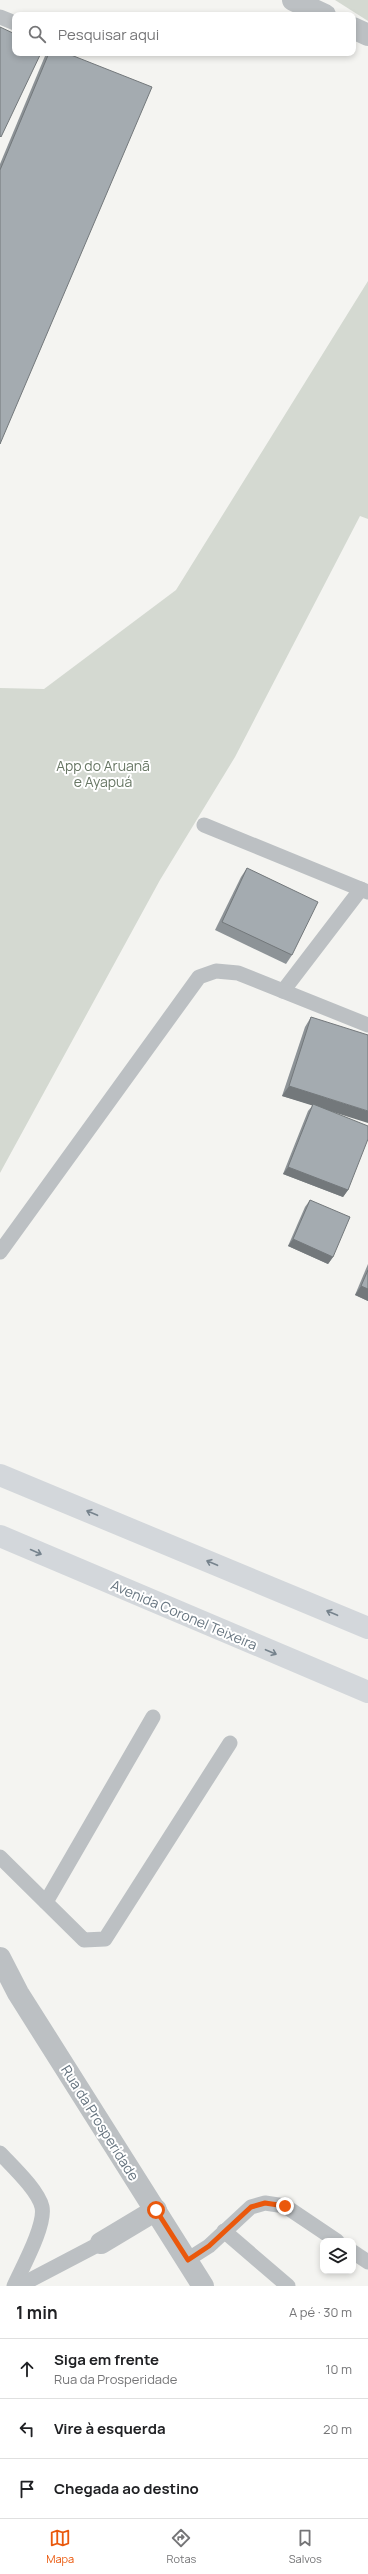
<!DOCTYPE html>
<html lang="pt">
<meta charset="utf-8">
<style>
:root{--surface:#fff;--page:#f2f2f2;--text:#202124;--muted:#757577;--line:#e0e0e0;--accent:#ea580c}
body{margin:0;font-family:Manrope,sans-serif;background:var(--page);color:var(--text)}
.controls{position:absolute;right:12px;bottom:12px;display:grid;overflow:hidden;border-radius:8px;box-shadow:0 2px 6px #0003}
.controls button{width:36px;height:36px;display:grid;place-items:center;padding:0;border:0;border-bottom:1px solid var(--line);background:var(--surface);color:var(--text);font:20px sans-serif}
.stop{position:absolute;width:12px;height:12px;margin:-9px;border:3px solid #ea580c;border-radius:50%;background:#fff}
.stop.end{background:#ea580c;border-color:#fff;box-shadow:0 1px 4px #0008}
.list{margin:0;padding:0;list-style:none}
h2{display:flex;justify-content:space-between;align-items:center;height:52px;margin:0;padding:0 16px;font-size:17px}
h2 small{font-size:13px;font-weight:400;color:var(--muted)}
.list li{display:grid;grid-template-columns:26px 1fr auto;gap:12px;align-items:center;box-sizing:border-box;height:60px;padding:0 16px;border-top:1px solid var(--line)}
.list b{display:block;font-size:15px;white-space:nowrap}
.list p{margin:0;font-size:13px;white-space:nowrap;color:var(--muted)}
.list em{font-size:13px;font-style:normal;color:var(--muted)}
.icon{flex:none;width:22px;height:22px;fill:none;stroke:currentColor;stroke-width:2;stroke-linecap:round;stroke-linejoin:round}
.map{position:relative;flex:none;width:368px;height:2286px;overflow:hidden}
.search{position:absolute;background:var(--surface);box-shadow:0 2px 6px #0003;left:12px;right:12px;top:12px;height:44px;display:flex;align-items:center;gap:10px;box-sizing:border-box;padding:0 14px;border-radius:8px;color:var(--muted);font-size:15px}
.sheet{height:232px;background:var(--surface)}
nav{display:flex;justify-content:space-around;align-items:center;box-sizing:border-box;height:56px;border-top:1px solid var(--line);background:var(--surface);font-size:11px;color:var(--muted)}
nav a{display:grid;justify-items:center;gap:2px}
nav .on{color:var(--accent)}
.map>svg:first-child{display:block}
.green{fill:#d4d9d1}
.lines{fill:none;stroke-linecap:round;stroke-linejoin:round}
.service{stroke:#bcc0c3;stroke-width:15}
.minor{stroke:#bcc0c3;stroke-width:22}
.tertiary{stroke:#bcc0c3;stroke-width:22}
.primary{stroke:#d3d7db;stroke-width:22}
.wall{fill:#8d9397}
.shaded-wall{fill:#73787b}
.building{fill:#a4abb0;stroke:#73787b}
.oneway{stroke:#76838d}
.route{stroke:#ea580c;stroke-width:5}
.labels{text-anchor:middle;stroke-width:4;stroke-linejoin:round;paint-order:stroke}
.park-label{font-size:14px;fill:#687764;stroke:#fff}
.street-label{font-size:14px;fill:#66747f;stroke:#fff}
</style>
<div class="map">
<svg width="368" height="2286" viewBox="0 0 368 2286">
<rect width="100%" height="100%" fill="#f4f4f1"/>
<g class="green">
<polygon points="335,0 368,0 368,21"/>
<polygon points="368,281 368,519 360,516 235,757 160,880 0,1173 0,688 44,689 176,590"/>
</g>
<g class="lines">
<g class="service">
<polyline points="0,17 15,23"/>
<polyline points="204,825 368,892"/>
<polyline points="283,991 361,889"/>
<polyline points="0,1252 199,977 216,971 238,973 368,1025"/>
<polyline points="0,1857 84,1940 105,1939 230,1743"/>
<polyline points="46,1902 153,1717"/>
<path d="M 0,2153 C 12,2166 38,2190 42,2207 C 46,2225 22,2268 14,2286"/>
<polyline points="224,2231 288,2286"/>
<polyline points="353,2252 368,2262"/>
<polyline points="187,2260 209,2246 251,2207 265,2203 285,2206 337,2241"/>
<polyline points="19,2286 101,2243"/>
</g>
<g class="minor">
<polyline points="293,0 325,15"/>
<polyline points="353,28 368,35"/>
<polyline points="101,2243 156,2210"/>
</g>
<polyline class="tertiary" points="0,1958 18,1993 203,2286"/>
<g class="primary">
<polyline points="0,1475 368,1628"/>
<polyline points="0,1536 368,1692"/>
</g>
</g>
<g class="wall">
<polygon points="47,53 66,53 0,444 0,164 45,56"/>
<polygon points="247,868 292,955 286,964 215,930 241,877"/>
<polygon points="311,1017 327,1110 348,1190 343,1197 283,1174 308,1111 313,1105 282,1096 305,1027"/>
<polygon points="310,1200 333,1257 328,1264 288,1246 305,1207"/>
<polygon points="368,1264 368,1301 355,1295"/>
</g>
<g class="shaded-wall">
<polygon points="289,1086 368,1111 368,1123 282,1096"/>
<polygon points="288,1167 348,1190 343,1197 283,1174"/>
<polygon points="293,1239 333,1257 328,1264 288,1246"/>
<polygon points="361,1286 368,1289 368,1301 355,1295"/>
</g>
<g class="building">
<polygon points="0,27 15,34 15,53 41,53 1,137 0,136"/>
<polygon points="49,53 66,53 152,87 0,444 0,170"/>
<polygon points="247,868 318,902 292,955 222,922"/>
<polygon points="311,1017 368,1035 368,1111 289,1086"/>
<polygon points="313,1104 368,1126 368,1139 348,1190 288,1167"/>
<polygon points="310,1200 350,1217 333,1257 293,1239"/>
<polygon points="368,1270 368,1289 361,1286"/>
</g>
<defs><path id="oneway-shaft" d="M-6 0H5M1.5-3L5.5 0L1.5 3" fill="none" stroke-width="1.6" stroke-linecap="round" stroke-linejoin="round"/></defs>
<g class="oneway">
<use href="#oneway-shaft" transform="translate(92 1513) rotate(-157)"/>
<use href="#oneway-shaft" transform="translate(36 1552) rotate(24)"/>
<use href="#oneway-shaft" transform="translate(212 1563) rotate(-157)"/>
<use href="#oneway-shaft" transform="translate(332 1613) rotate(-157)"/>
<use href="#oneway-shaft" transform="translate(271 1652) rotate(23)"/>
</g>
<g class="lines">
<polyline class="route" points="156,2210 188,2260 209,2246 251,2207 265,2203 285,2206"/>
</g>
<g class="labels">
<g class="park-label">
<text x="103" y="771">App do Aruanã<tspan x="103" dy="16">e Ayapuá</tspan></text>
</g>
<g class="street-label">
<text transform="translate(184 1615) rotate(23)" y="5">Avenida Coronel Teixeira</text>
<text transform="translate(100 2123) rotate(58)" y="5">Rua da Prosperidade</text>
</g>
</g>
</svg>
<div class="controls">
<button><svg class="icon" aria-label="layers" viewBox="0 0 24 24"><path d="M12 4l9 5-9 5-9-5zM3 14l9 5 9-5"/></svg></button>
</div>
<div class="stop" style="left:156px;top:2210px"></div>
<div class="stop end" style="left:285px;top:2206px"></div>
<div class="search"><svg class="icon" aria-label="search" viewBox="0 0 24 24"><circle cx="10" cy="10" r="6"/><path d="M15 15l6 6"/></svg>Pesquisar aqui</div>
</div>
<section class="sheet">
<h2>1 min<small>A pé · 30 m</small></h2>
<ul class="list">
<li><svg class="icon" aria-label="ahead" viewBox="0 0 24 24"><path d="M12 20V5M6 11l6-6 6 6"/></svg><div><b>Siga em frente</b><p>Rua da Prosperidade</p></div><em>10 m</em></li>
<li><svg class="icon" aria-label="left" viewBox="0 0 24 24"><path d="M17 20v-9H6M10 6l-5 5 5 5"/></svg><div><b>Vire à esquerda</b></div><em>20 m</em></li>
<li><svg class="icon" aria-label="arrive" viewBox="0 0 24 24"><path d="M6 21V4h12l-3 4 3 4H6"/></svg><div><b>Chegada ao destino</b></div></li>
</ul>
</section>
<nav>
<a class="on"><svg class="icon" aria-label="map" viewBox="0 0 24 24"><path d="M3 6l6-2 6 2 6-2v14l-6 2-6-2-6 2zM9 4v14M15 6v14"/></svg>Mapa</a>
<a><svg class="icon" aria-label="directions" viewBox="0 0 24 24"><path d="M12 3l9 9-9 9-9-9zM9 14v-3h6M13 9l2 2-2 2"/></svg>Rotas</a>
<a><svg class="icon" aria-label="saved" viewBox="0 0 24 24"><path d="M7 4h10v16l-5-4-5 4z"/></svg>Salvos</a>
</nav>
